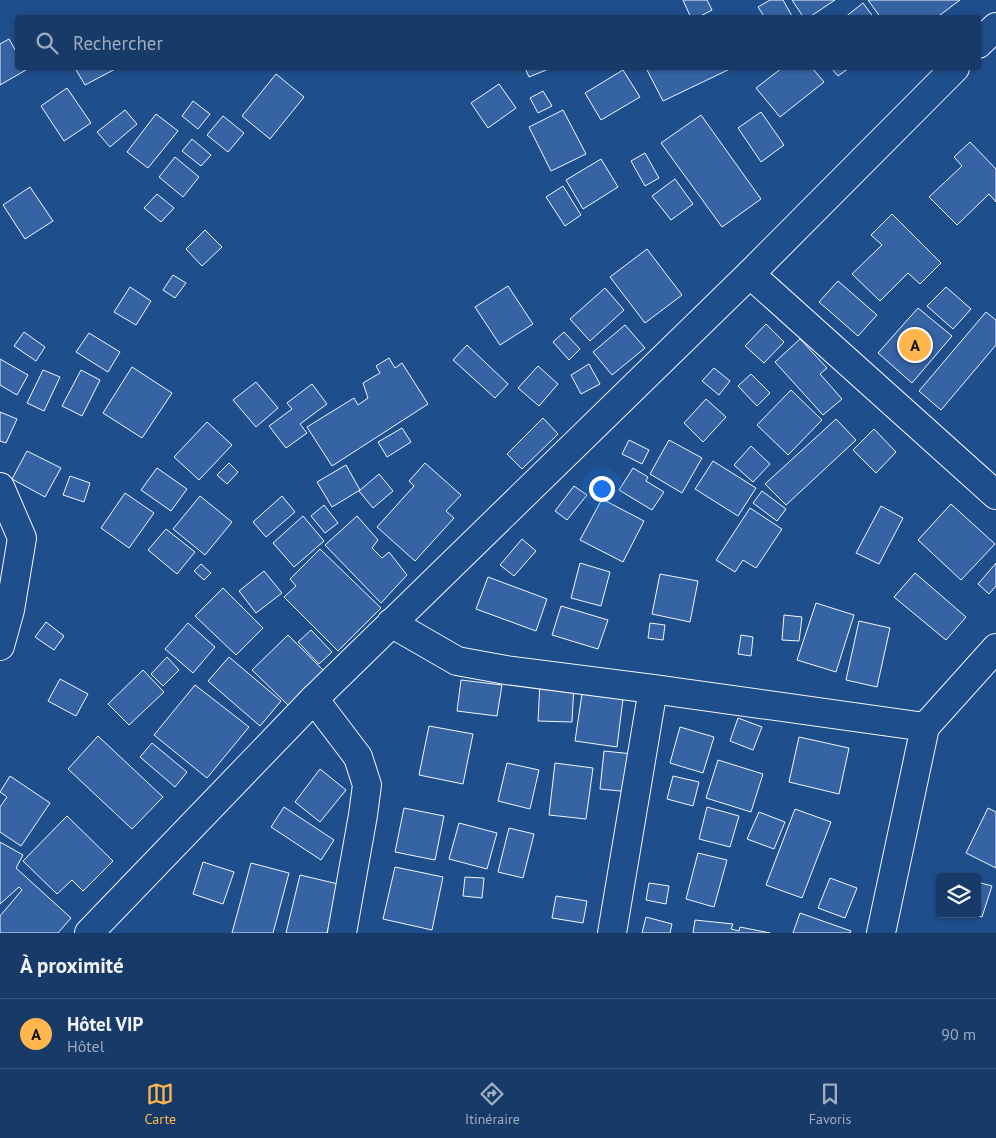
<!DOCTYPE html>
<html lang="fr">
<meta charset="utf-8">
<style>
:root{--surface:#173a69;--page:#244571;--text:#f1f3f6;--muted:#9eadc0;--line:#36547d;--accent:#ffb74d}
body{margin:0;font-family:"PT Sans",sans-serif;background:var(--page);color:var(--text)}
.controls{position:absolute;right:15px;bottom:15px;display:grid;overflow:hidden;border-radius:5px;box-shadow:0 1px 4px #0004}
.controls button{width:45px;height:45px;display:grid;place-items:center;padding:0;border:0;border-bottom:1px solid var(--line);background:var(--surface);color:var(--text);font:25px sans-serif}
.you{position:absolute;left:601px;top:488px;width:18px;height:18px;margin:-12px;border:4px solid #fff;border-radius:50%;background:#1a73e8;box-shadow:0 0 0 8px #1a73e833}
.badge{display:grid;place-items:center;width:32px;height:32px;border-radius:50%;background:var(--accent);color:#111;font-size:16px;font-weight:700}
.pin{position:absolute;translate:-50% -50%;border:2px solid #fff;box-shadow:0 1px 5px #0006}
.list{margin:0;padding:0;list-style:none}
h2{display:flex;justify-content:space-between;align-items:center;height:65px;margin:0;padding:0 20px;font-size:21px}
h2 small{font-size:16px;font-weight:400;color:var(--muted)}
.list li{display:grid;grid-template-columns:32px 1fr auto;gap:15px;align-items:center;box-sizing:border-box;height:70px;padding:0 20px;border-top:1px solid var(--line)}
.list b{display:block;font-size:19px;white-space:nowrap}
.list p{margin:0;font-size:16px;white-space:nowrap;color:var(--muted)}
.list em{font-size:16px;font-style:normal;color:var(--muted)}
.icon{flex:none;width:28px;height:28px;fill:none;stroke:currentColor;stroke-width:2;stroke-linecap:round;stroke-linejoin:round}
.map{position:relative;flex:none;width:996px;height:933px;overflow:hidden}
.search{position:absolute;background:var(--surface);box-shadow:0 1px 4px #0004;left:15px;right:15px;top:15px;height:55px;display:flex;align-items:center;gap:12px;box-sizing:border-box;padding:0 18px;border-radius:5px;color:var(--muted);font-size:19px}
.sheet{height:135px;background:var(--surface)}
nav{display:flex;justify-content:space-around;align-items:center;box-sizing:border-box;height:70px;border-top:1px solid var(--line);background:var(--surface);font-size:14px;color:var(--muted)}
nav a{display:grid;justify-items:center;gap:2px}
nav .on{color:var(--accent)}
.map>svg:first-child{display:block}
.building{fill:#3563a3;stroke:#f2f6ff}
.lines{fill:none;stroke-linecap:round;stroke-linejoin:round}
.minor-casing{stroke:#f2f6ff;stroke-width:30}
.highway-casing{stroke:#f2f6ff;stroke-width:30}
.minor{stroke:#1f4e8c;stroke-width:28}
.highway{stroke:#1f4e8c;stroke-width:28}
</style>
<div class="map">
<svg width="996" height="933" viewBox="0 0 996 933">
<rect width="100%" height="100%" fill="#1f4e8c"/>
<g class="building">
<polygon points="683,0 707,0 712,10 697,18 691,18"/>
<polygon points="770,0 783,0 793,18 765,18 758,7"/>
<polygon points="792,0 835,0 808,18 804,18"/>
<polygon points="868,0 960,0 936,18 881,18"/>
<polygon points="863,3 874,18 844,18"/>
<polygon points="9,39 18,55 18,68 25,68 26,70 0,85 0,44"/>
<polygon points="75,68 117,68 85,85"/>
<polygon points="525,68 551,68 529,77"/>
<polygon points="646,68 732,68 663,101"/>
<polygon points="782,68 812,68 824,82 780,117 756,88"/>
<polygon points="831,68 849,68 838,76"/>
<polygon points="623,70 640,97 601,120 585,93"/>
<polygon points="276,74 304,97 270,139 242,116"/>
<polygon points="499,84 516,108 488,128 471,103"/>
<polygon points="67,88 91,123 64,141 41,106"/>
<polygon points="543,91 552,106 538,113 530,98"/>
<polygon points="193,101 210,114 198,129 182,116"/>
<polygon points="125,110 137,124 110,147 97,132"/>
<polygon points="563,110 586,154 551,171 529,127"/>
<polygon points="761,112 784,145 761,162 738,128"/>
<polygon points="156,114 178,131 148,168 127,152"/>
<polygon points="701,115 761,199 722,227 661,143"/>
<polygon points="223,116 244,133 228,152 207,135"/>
<polygon points="192,139 211,155 201,166 182,151"/>
<polygon points="970,142 996,169 996,202 989,194 957,225 929,197 962,166 954,157"/>
<polygon points="645,153 659,178 645,186 631,161"/>
<polygon points="175,157 199,177 183,197 159,177"/>
<polygon points="601,159 618,187 583,209 566,180"/>
<polygon points="675,179 693,204 671,220 652,196"/>
<polygon points="563,186 581,215 565,226 546,197"/>
<polygon points="30,187 53,221 25,239 3,205"/>
<polygon points="157,194 174,208 161,222 144,208"/>
<polygon points="892,214 941,263 920,284 908,273 880,301 852,274 882,245 871,235"/>
<polygon points="205,230 222,247 202,266 186,249"/>
<polygon points="647,249 682,295 645,323 610,277"/>
<polygon points="173,275 186,283 175,298 163,290"/>
<polygon points="838,281 877,315 858,336 819,302"/>
<polygon points="508,286 533,324 500,345 475,307"/>
<polygon points="130,287 151,301 136,325 114,312"/>
<polygon points="946,287 971,309 953,329 927,306"/>
<polygon points="605,288 624,310 590,341 570,319"/>
<polygon points="918,308 952,336 912,383 878,353"/>
<polygon points="986,312 996,320 996,345 941,410 919,391"/>
<polygon points="766,324 784,342 764,363 745,346"/>
<polygon points="625,325 645,348 612,375 593,352"/>
<polygon points="24,332 45,347 36,361 14,346"/>
<polygon points="564,332 580,349 569,360 553,342"/>
<polygon points="89,333 120,352 108,372 76,352"/>
<polygon points="800,339 827,368 820,374 842,399 823,415 775,362"/>
<polygon points="467,345 508,384 495,398 453,360"/>
<polygon points="389,358 395,368 402,363 428,404 332,466 307,427 354,398 358,405 368,398 363,383 380,373 376,366"/>
<polygon points="0,359 28,375 17,395 0,385"/>
<polygon points="589,364 600,384 581,394 571,375"/>
<polygon points="538,366 558,384 539,406 518,388"/>
<polygon points="132,367 172,393 142,438 103,413"/>
<polygon points="714,368 730,381 719,395 702,381"/>
<polygon points="43,370 60,377 44,411 27,403"/>
<polygon points="81,370 100,380 82,416 62,406"/>
<polygon points="751,374 770,393 757,406 738,386"/>
<polygon points="256,382 278,408 256,427 233,400"/>
<polygon points="312,384 327,404 300,424 307,433 286,448 269,426 292,409 287,403"/>
<polygon points="791,390 822,420 788,455 757,425"/>
<polygon points="706,399 726,417 703,442 684,423"/>
<polygon points="0,412 17,419 6,443 0,441"/>
<polygon points="543,418 558,434 522,469 507,454"/>
<polygon points="836,419 856,440 786,505 765,484"/>
<polygon points="207,422 232,445 199,480 174,457"/>
<polygon points="402,428 411,442 387,457 378,442"/>
<polygon points="874,429 896,452 876,473 853,450"/>
<polygon points="629,440 649,450 642,464 622,454"/>
<polygon points="669,440 702,458 682,493 650,474"/>
<polygon points="751,446 770,464 753,482 734,465"/>
<polygon points="27,451 61,468 45,497 12,479"/>
<polygon points="713,461 756,488 738,516 695,489"/>
<polygon points="229,463 238,472 227,484 217,475"/>
<polygon points="425,463 461,495 446,511 454,518 415,561 377,527 414,486 409,481"/>
<polygon points="346,465 360,490 332,507 317,482"/>
<polygon points="157,468 187,489 171,511 141,490"/>
<polygon points="633,468 648,477 646,481 664,492 652,510 619,490"/>
<polygon points="379,474 393,491 373,508 359,491"/>
<polygon points="70,476 90,483 84,502 63,495"/>
<polygon points="574,486 587,495 567,520 555,511"/>
<polygon points="762,491 786,509 777,521 753,503"/>
<polygon points="125,493 154,513 129,548 101,528"/>
<polygon points="200,496 232,522 205,555 173,529"/>
<polygon points="282,496 295,512 266,537 253,522"/>
<polygon points="602,499 644,521 623,562 580,540"/>
<polygon points="951,504 995,544 961,580 918,540"/>
<polygon points="324,505 338,523 325,533 311,516"/>
<polygon points="881,506 903,518 879,564 856,553"/>
<polygon points="750,508 782,529 756,568 743,560 735,572 716,560"/>
<polygon points="303,516 324,541 294,567 273,543"/>
<polygon points="357,516 378,540 372,548 382,558 389,552 407,575 381,603 325,545"/>
<polygon points="166,529 195,552 177,574 148,550"/>
<polygon points="522,539 536,551 514,576 500,565"/>
<polygon points="320,549 381,608 338,651 284,597 296,586 290,579"/>
<polygon points="580,563 610,572 601,606 571,598"/>
<polygon points="996,563 996,586 989,594 978,584"/>
<polygon points="201,564 211,573 204,580 194,571"/>
<polygon points="264,571 282,593 256,613 239,591"/>
<polygon points="915,573 966,617 946,640 894,597"/>
<polygon points="660,574 698,581 690,622 652,614"/>
<polygon points="488,577 547,599 536,631 476,609"/>
<polygon points="223,588 263,628 236,655 195,616"/>
<polygon points="816,603 854,615 836,672 797,660"/>
<polygon points="561,606 608,620 598,649 552,635"/>
<polygon points="784,615 802,617 799,641 782,640"/>
<polygon points="859,621 890,628 877,687 846,680"/>
<polygon points="46,622 64,636 54,650 35,637"/>
<polygon points="188,623 215,647 193,673 165,649"/>
<polygon points="650,623 665,625 663,640 648,638"/>
<polygon points="311,630 332,652 319,664 298,642"/>
<polygon points="288,635 323,670 288,705 252,670"/>
<polygon points="741,635 753,637 751,656 738,654"/>
<polygon points="167,657 179,670 163,686 151,674"/>
<polygon points="229,657 281,701 260,726 208,681"/>
<polygon points="143,670 164,692 129,725 108,704"/>
<polygon points="60,679 88,694 76,716 48,701"/>
<polygon points="461,680 502,685 497,716 457,711"/>
<polygon points="540,682 574,683 572,722 538,721"/>
<polygon points="195,685 249,727 207,778 154,735"/>
<polygon points="582,694 623,699 617,747 575,741"/>
<polygon points="738,718 762,727 753,750 730,741"/>
<polygon points="429,726 473,734 463,784 419,775"/>
<polygon points="680,727 714,737 703,773 670,763"/>
<polygon points="98,736 163,797 132,829 68,769"/>
<polygon points="799,737 849,748 839,794 789,782"/>
<polygon points="152,743 187,772 175,787 140,757"/>
<polygon points="604,751 633,754 630,792 600,789"/>
<polygon points="718,760 763,774 751,812 706,798"/>
<polygon points="507,763 539,770 530,809 498,801"/>
<polygon points="555,763 593,768 586,819 549,815"/>
<polygon points="320,769 346,790 320,822 295,802"/>
<polygon points="10,776 50,803 21,846 0,832 0,807 7,797 0,792"/>
<polygon points="673,776 699,782 693,806 667,799"/>
<polygon points="284,807 334,840 321,860 271,827"/>
<polygon points="707,807 739,816 730,847 699,839"/>
<polygon points="404,808 444,816 435,860 395,852"/>
<polygon points="988,808 996,812 996,868 966,853"/>
<polygon points="795,809 831,822 802,898 766,885"/>
<polygon points="759,812 785,822 774,849 747,839"/>
<polygon points="67,816 113,861 83,891 72,880 57,894 23,861"/>
<polygon points="459,823 497,833 487,869 449,859"/>
<polygon points="509,828 534,834 523,878 498,872"/>
<polygon points="0,842 23,855 16,868 71,918 58,933 0,933 0,916 22,890 19,887 0,904"/>
<polygon points="698,853 727,860 714,907 686,899"/>
<polygon points="203,862 234,872 223,904 193,894"/>
<polygon points="251,863 289,873 273,933 232,933"/>
<polygon points="395,867 443,877 432,930 383,919"/>
<polygon points="300,875 338,884 327,933 286,933"/>
<polygon points="465,877 484,878 482,898 463,896"/>
<polygon points="830,878 857,888 845,918 818,908"/>
<polygon points="977,882 992,886 982,917 972,914 977,914"/>
<polygon points="649,883 669,886 666,904 646,900"/>
<polygon points="556,896 587,901 583,923 552,918"/>
<polygon points="800,913 851,931 850,933 793,933"/>
<polygon points="646,917 672,924 670,933 642,933"/>
<polygon points="695,920 733,924 731,929 739,931 740,927 770,933 693,933"/>
</g>
<g class="lines">
<defs>
<g id="minor">
<polyline points="750,274 996,495"/>
<polyline points="0,487 22,538 10,610 0,646"/>
<polyline points="391,623 457,661 506,670 653,689 925,727"/>
<polyline points="314,699 358,757 367,785 363,815 342,933"/>
<polyline points="612,933 653,689"/>
<polyline points="881,933 925,727 996,648"/>
</g>
<g id="highway">
<polyline points="978,44 996,27"/>
<polyline points="89,933 314,699 750,274 955,68"/>
</g>
</defs>
<use href="#minor" class="minor-casing"/>
<use href="#highway" class="highway-casing"/>
<use href="#minor" class="minor"/>
<use href="#highway" class="highway"/>
</g>
</svg>
<div class="controls">
<button><svg class="icon" aria-label="layers" viewBox="0 0 24 24"><path d="M12 4l9 5-9 5-9-5zM3 14l9 5 9-5"/></svg></button>
</div>
<div class="you"></div>
<div class="pin badge" style="left:915px;top:345px">A</div>
<div class="search"><svg class="icon" aria-label="search" viewBox="0 0 24 24"><circle cx="10" cy="10" r="6"/><path d="M15 15l6 6"/></svg>Rechercher</div>
</div>
<section class="sheet">
<h2>À proximité<small></small></h2>
<ul class="list">
<li><span class="badge">A</span><div><b>Hôtel VIP</b><p>Hôtel</p></div><em>90 m</em></li>
</ul>
</section>
<nav>
<a class="on"><svg class="icon" aria-label="map" viewBox="0 0 24 24"><path d="M3 6l6-2 6 2 6-2v14l-6 2-6-2-6 2zM9 4v14M15 6v14"/></svg>Carte</a>
<a><svg class="icon" aria-label="directions" viewBox="0 0 24 24"><path d="M12 3l9 9-9 9-9-9zM9 14v-3h6M13 9l2 2-2 2"/></svg>Itinéraire</a>
<a><svg class="icon" aria-label="saved" viewBox="0 0 24 24"><path d="M7 4h10v16l-5-4-5 4z"/></svg>Favoris</a>
</nav>
